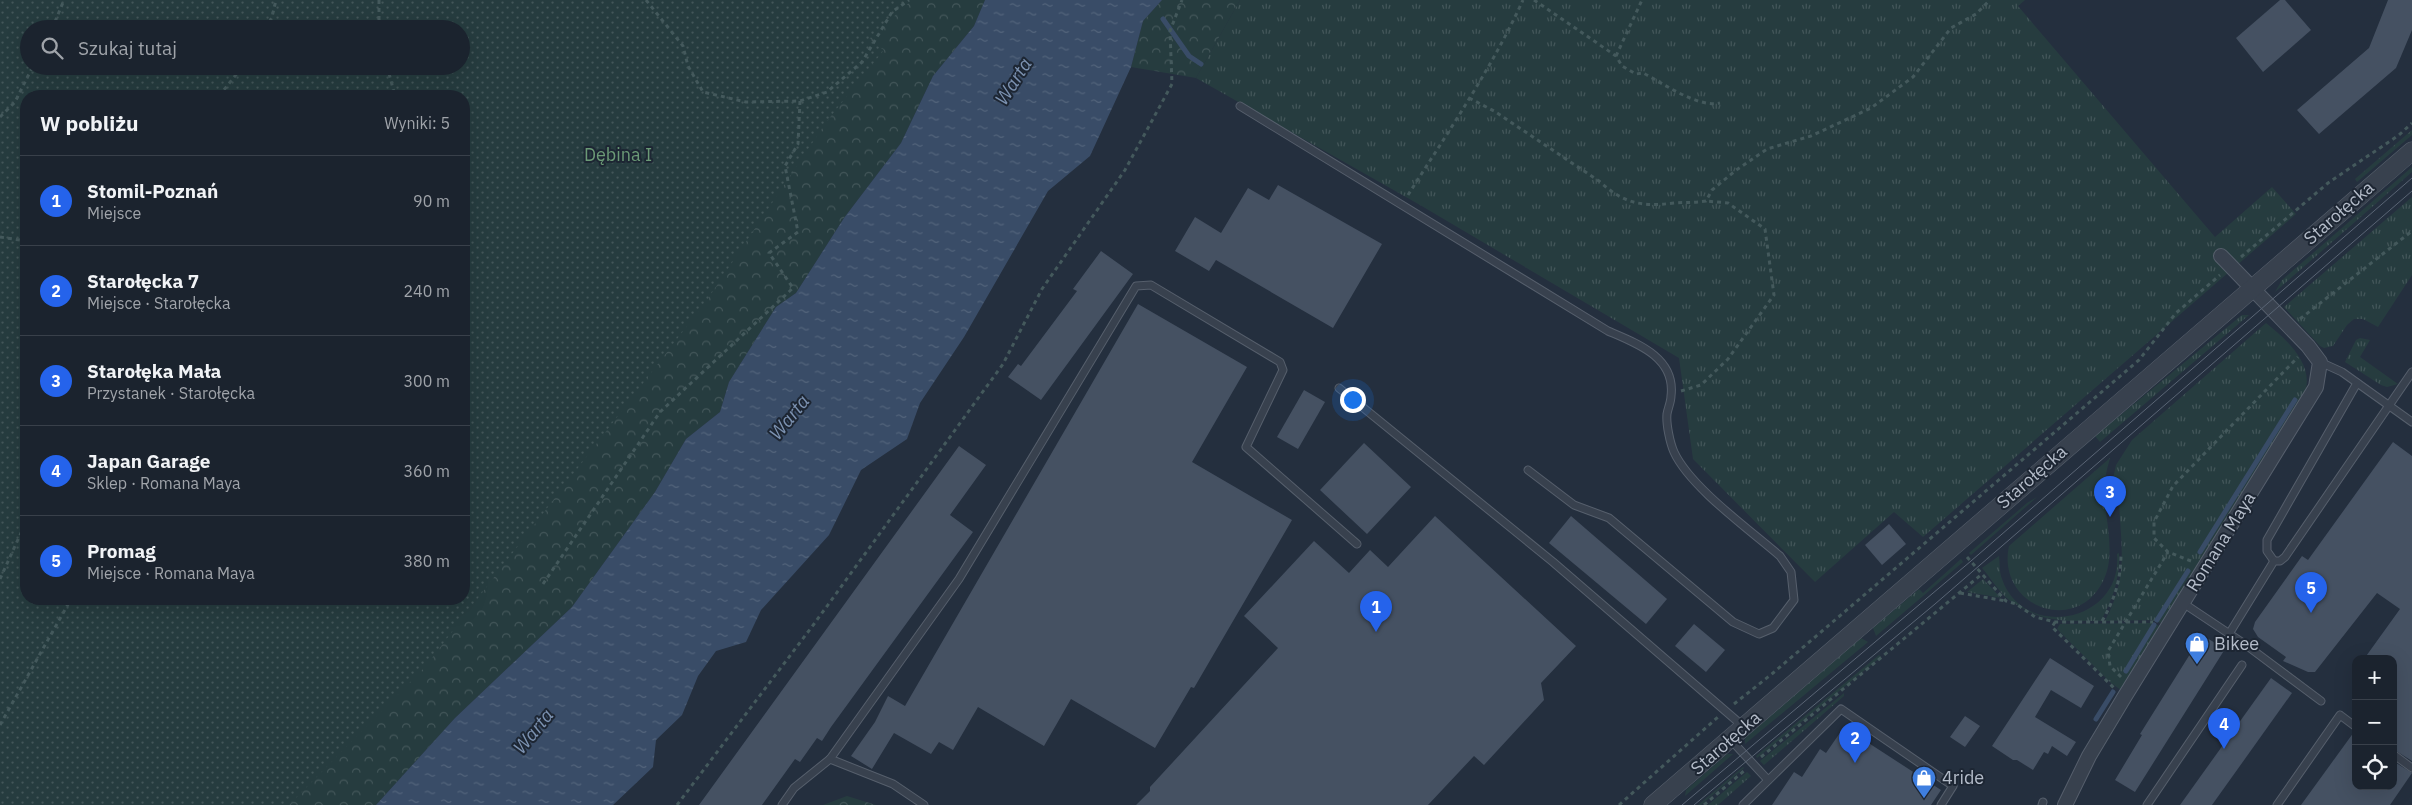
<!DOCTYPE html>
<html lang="pl">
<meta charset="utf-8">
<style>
:root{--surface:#1b232e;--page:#282f3a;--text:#f1f3f6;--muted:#a0a4aa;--line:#39404a;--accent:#2563eb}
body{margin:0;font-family:"IBM Plex Sans",sans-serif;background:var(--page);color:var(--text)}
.controls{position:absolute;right:15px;bottom:15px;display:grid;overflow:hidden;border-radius:10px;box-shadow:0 5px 20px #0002}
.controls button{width:45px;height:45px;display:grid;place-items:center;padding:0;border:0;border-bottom:1px solid var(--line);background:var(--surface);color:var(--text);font:25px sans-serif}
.you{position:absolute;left:1352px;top:399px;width:18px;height:18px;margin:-12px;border:4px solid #fff;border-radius:50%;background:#1a73e8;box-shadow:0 0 0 8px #1a73e833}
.badge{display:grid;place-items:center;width:32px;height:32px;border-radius:50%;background:var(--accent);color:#fff;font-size:16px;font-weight:700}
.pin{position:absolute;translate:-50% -41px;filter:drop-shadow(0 1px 2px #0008)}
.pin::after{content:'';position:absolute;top:26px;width:18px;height:15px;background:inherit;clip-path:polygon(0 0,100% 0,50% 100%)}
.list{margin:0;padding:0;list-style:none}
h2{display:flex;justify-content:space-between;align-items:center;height:65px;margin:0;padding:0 20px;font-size:21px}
h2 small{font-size:16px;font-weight:400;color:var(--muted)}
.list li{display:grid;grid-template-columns:32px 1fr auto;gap:15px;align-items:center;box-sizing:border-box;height:90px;padding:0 20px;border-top:1px solid var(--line)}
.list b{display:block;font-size:19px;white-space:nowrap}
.list p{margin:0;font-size:16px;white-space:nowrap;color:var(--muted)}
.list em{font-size:16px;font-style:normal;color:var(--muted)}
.icon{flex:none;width:28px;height:28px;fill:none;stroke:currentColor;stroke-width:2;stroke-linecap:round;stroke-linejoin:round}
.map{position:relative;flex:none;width:2412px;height:805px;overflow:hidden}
.search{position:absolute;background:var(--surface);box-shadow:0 5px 20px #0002;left:20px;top:20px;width:450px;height:55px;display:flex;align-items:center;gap:12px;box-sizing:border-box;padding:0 18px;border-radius:28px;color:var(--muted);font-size:19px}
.panel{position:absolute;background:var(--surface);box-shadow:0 5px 20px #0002;left:20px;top:90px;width:450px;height:515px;border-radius:20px}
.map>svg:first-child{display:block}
.grass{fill:url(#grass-tufts)}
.forest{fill:url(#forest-crowns);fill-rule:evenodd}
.park{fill:url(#park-dots);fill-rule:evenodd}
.water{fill:url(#water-ripples)}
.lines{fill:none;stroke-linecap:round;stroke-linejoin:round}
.stream{stroke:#394c67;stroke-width:5}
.building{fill:#455162}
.service-casing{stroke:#565f6c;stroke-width:9}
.minor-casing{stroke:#565f6c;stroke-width:16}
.tertiary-casing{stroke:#565f6c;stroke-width:19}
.path{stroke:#44595c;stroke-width:3;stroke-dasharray:4 4;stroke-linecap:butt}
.service{stroke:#38414e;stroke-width:7}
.minor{stroke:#38414e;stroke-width:14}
.tertiary{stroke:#38414e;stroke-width:18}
.tram{stroke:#5a6575;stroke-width:1}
.labels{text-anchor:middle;stroke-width:4;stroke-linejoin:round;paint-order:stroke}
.park-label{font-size:18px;fill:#6b9a76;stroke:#1d2633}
.street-label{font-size:18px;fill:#b4bcc9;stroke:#1d2633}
.poi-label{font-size:18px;fill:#b4bcc9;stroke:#1d2633;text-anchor:start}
.water-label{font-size:19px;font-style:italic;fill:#7c92b1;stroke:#1d2633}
</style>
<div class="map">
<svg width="2412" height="805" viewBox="0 0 2412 805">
<defs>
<pattern id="grass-tufts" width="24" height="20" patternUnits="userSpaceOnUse" patternTransform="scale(1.25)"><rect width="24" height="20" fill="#263c3f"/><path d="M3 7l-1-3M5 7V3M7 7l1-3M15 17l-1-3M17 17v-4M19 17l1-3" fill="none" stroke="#435659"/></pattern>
<pattern id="forest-crowns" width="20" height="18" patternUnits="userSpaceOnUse" patternTransform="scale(1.25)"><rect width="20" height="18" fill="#263c3f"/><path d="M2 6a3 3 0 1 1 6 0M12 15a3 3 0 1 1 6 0" fill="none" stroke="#435659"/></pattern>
<pattern id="park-dots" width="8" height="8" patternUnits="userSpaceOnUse" patternTransform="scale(1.25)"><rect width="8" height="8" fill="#263c3f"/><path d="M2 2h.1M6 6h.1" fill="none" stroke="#435659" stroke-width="1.8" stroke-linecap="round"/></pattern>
<pattern id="water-ripples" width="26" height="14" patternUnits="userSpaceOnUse" patternTransform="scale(1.25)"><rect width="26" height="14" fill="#394c67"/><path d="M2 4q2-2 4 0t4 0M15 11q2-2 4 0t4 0" fill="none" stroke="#53647b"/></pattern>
</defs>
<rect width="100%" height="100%" fill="#242f3e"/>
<g class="grass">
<polygon points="1240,0 2025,0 2018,6 2215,237 2272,187 2296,214 1923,537 1894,512 1815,582 1693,459 1679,358 1420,205 1196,78"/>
<polygon points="2412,130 2412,135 2357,182 2355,179"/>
<polygon points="2412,167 2412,172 2275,292 2282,280"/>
<polygon points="2412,197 2412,275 2378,327 2363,319 2354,319 2347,325 2333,346 2324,348 2320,346 2284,307"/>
<polygon points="2242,315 2249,315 2100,442 2095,436"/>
<path d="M 2266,323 C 2284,337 2312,362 2306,388 C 2305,394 2301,400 2298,406 L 2161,623 L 2151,620 L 2105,621 C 2133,568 2117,535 2119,480 L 2113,479 L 2116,465 L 2132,440 Z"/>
<polygon points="2360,338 2370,340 2360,357 2398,384 2387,387 2381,385 2345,362 2356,340"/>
<path d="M 2110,458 C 2107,469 2104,480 2104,492 C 2105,518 2116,554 2104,579 C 2078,637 1996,607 2009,546 Z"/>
<polygon points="2037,497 1971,555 1969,553 2027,503"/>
<path d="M 2119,553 C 2120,579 2113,598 2101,621 C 2062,621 2043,623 2009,600 C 1998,591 1990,577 1982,568 L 1999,556 C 2000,564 1999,572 2002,579 C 2023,641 2123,623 2117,554 Z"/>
<polygon points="1961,559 1963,562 1876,636 1873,628 1919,589 1923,593"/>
<polygon points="1983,579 2001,598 1967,592"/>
<polygon points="2150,623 2160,626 2121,690 2111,683 2057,629 2060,624"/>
<polygon points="1861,638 1868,642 1745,744 1745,738"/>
<polygon points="1879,655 1881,657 1757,758 1756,756"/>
<polygon points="1844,693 1844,696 1764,765 1760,761"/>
<polygon points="1727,754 1733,754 1685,796 1686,790"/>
<polygon points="1743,767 1744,768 1701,805 1698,805"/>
<polygon points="1747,772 1751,776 1718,805 1708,805"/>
</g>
<g class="forest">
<path d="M 0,0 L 29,29 L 29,66 L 461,66 L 461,29 L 863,0 L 985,0 L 974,26 L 933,76 L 901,143 L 844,218 L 796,293 L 776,307 L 729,382 L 720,412 L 686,439 L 655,492 L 572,607 L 455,718 L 376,805 L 0,805 ZM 26,96 L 464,96 L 464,599 L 26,599 Z"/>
<polygon points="1162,0 1240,0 1196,78 1131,67 1143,21"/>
<polygon points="847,796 876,805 823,805"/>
</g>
<path class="park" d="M 0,0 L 912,0 L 868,40 L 884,50 L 827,121 L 707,300 L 425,667 L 289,805 L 0,805 ZM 29,29 L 461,29 L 461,66 L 29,66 ZM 26,96 L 464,96 L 464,599 L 26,599 Z"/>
<polygon class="water" points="985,0 1162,0 1143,21 1131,67 1090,156 1048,191 964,337 920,403 907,439 861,470 829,535 761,610 746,642 716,651 698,676 682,715 656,740 653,767 613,805 376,805 455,718 572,607 655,492 686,439 720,412 729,382 776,307 796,293 844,218 901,143 933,76 974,26"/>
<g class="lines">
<g class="stream">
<polyline points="1163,19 1189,56 1201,64"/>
<polyline points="2200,552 2295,400"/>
<polyline points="2157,620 2188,571"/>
<polyline points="2126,671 2154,625"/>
<polyline points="2096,719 2113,692"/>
</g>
</g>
<g class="building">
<polygon points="2280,0 2285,0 2311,30 2263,72 2236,38"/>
<polygon points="2388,0 2412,0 2412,30 2396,68 2319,134 2297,110 2369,48"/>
<polygon points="1278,185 1382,244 1333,328 1216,260 1209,271 1175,251 1195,217 1221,233 1248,188 1269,200"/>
<polygon points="1101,251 1133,274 1041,400 1008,377 1018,364 1021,366 1077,291 1073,289"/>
<polygon points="1138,304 1247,367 1192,462 1292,520 1194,688 1191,687 1155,748 1071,699 1044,746 978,707 953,750 939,742 931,754 894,733 872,769 851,756 875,722 888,696 905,706"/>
<polygon points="1304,390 1325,402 1298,449 1277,437"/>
<polygon points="2393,442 2412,456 2412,761 2393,749 2393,659 2364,659 2400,609 2377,593 2315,672 2308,672 2283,661 2286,657 2258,637 2253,629 2255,622 2302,556 2308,560"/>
<polygon points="1364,443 1411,487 1367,534 1320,490"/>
<polygon points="959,446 986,465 950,515 973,532 831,727 822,741 817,738 800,762 795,759 762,805 699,805"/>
<polygon points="1435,516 1576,646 1541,683 1544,700 1484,765 1474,756 1428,805 1136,805 1150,791 1150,787 1278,648 1244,616 1314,541 1349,573 1370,550 1388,567"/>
<polygon points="1571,516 1667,599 1646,624 1549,543"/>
<polygon points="1889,524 1906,544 1882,565 1865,545"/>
<polygon points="1694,624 1725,650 1706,672 1675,646"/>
<polygon points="2202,635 2225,649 2135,792 2115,780 2142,735 2140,734"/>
<polygon points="2050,658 2094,686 2081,708 2051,690 2035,717 2076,742 2067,756 2052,746 2048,754 2044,752 2033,770 2017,760 2013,760 1992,746"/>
<polygon points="2271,678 2292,693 2212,805 2180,805"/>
<polygon points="1965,716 1980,726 1965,747 1950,737"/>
<polygon points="1844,727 1941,790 1931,805 1772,805 1794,772 1802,777 1820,749 1826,753"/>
<polygon points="2354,732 2356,732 2356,786 2393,786 2393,761 2412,773 2390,805 2301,805"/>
</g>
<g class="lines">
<defs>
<g id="service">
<path d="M 1240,106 L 1608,331 C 1636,343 1676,357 1671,396 C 1671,402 1668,408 1667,414 C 1666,424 1670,443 1674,452 C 1690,487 1750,530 1780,556 L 1791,572 L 1794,600 L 1773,628 L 1759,634 L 1733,622 L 1609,518 L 1574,505 L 1528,470"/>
<polyline points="2320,362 2342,372 2412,422"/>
<polyline points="1339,388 1553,562 1744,727"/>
<polyline points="2274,561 2267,551 2267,540 2357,383"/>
<polyline points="2183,603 2246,645 2321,701"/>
<polyline points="2229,634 2274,561 2280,561 2285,557 2412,372"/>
<polyline points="1730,739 1768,780"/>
<polyline points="2393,754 2412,768"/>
<polyline points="830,759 893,784 924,805"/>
<polyline points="782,805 794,788 830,759 959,579 1136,286 1151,285 1280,362 1283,370 1246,447 1357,544"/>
<polyline points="1743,805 1841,709 1953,786 1941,805"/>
<polyline points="2042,805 2043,802"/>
<polyline points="2147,805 2242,665"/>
<polyline points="2277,805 2340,715 2356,727"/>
</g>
<polyline id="minor" points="2065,805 2089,756 2125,696 2316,387 2320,362 2308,346 2221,256"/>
<polyline id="tertiary" points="1653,805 2412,151"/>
</defs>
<use href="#service" class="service-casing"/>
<use href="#minor" class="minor-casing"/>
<use href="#tertiary" class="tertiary-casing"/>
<g class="path">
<polyline points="379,0 379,29"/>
<polyline points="646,0 683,46 688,66 703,92 746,102 800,101 827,92 862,62 892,12 909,0"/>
<path d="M 1534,0 L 1616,56 L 1622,66 L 1636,74 L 1643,73 C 1663,83 1697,108 1720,103"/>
<polyline points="52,29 64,0"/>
<polyline points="266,29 272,17 276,0"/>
<polyline points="1616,56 1642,0"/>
<polyline points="387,66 395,96"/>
<polyline points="219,96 243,66"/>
<path d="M 1469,98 L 1494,111 L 1599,181 C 1624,204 1642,207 1674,203 C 1685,202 1695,203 1706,201 L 1712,190 L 1735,171 L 1767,149 L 1811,136 L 1871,108 L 1913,77 L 1951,28 L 1976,14 L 1990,0"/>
<polyline points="0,117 15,102 33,66"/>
<path d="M 1408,195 C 1448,132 1492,68 1523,0"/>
<polyline points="0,237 26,241"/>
<polyline points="2241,257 2328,183 2399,135 2412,123"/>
<polyline points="2300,319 2412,231"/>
<polyline points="1681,391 1701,385 1728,359 1774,295 1765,229 1728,203 1706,201"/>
<polyline points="1967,557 2006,601 2016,604 2035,617 2055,622 2153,622"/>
<polyline points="2191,561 2168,552 2154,538 2154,522 2173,486 2298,357"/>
<polyline points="0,579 26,522"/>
<polyline points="543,584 660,412 793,288 769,253 798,232 785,166 798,144 800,101"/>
<polyline points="1960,593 2006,601"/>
<path d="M 2102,621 C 2115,599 2121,579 2121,553"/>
<polyline points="2055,622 2052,627 2114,688"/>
<polyline points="2121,677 2110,666 2108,651 2168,552"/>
<polyline points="1734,704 1773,673 2139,360 2176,313 2220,275"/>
<polyline points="0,725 71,599"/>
<polyline points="1761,757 1982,574"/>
<polyline points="677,805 814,624 1003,364 1042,289 1125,170 1172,84 1170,31 1182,0"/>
<polyline points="1619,805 1718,717"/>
<polyline points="1704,805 1745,770"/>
</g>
<use href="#service" class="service"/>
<use href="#minor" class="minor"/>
<use href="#tertiary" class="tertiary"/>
<g class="tram">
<polyline points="1682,805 1971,561 2412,178"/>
<polyline points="1694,805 1935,604 2412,191"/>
</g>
</g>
<defs>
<symbol id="shop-pin" viewBox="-11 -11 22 30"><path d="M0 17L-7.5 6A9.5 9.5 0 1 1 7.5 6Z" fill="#3f7fe0" stroke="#1d2633"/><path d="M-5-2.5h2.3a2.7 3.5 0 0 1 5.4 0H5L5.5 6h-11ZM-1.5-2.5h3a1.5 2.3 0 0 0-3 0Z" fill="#fff"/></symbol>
</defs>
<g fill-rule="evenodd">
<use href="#shop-pin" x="2183" y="630" width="28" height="38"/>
<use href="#shop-pin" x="1910" y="764" width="28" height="38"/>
</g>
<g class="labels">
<g class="park-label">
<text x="618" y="161">Dębina I</text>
</g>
<g class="street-label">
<text transform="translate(2339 213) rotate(-41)" y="6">Starołęcka</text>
<text transform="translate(2032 477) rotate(-41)" y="6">Starołęcka</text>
<text transform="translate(2221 542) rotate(-58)" y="6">Romana Maya</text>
<text transform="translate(1726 743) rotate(-41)" y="6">Starołęcka</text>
</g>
<g class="poi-label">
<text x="2214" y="650">Bikee</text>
<text x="1942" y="784">4ride</text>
</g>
<g class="water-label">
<text transform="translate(1013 81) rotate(-58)" y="7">Warta</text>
<text transform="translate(789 417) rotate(-51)" y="7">Warta</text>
<text transform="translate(533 731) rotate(-51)" y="7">Warta</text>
</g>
</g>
</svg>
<div class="controls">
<button>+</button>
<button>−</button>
<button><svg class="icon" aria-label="locate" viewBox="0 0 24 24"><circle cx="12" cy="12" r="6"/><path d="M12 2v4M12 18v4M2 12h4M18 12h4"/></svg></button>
</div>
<div class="you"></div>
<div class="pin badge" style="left:1376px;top:632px">1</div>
<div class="pin badge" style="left:1855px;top:763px">2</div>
<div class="pin badge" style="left:2110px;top:517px">3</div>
<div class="pin badge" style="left:2224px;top:749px">4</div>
<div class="pin badge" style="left:2311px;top:613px">5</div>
<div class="search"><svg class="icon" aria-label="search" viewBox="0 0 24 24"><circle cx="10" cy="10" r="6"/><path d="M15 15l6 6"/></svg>Szukaj tutaj</div>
<section class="panel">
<h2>W pobliżu<small>Wyniki: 5</small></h2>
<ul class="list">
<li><span class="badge">1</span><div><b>Stomil-Poznań</b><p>Miejsce</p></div><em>90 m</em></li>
<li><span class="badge">2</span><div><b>Starołęcka 7</b><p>Miejsce · Starołęcka</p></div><em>240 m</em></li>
<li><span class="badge">3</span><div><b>Starołęka Mała</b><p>Przystanek · Starołęcka</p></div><em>300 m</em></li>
<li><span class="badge">4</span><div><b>Japan Garage</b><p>Sklep · Romana Maya</p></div><em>360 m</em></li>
<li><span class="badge">5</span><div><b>Promag</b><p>Miejsce · Romana Maya</p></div><em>380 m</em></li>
</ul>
</section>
</div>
